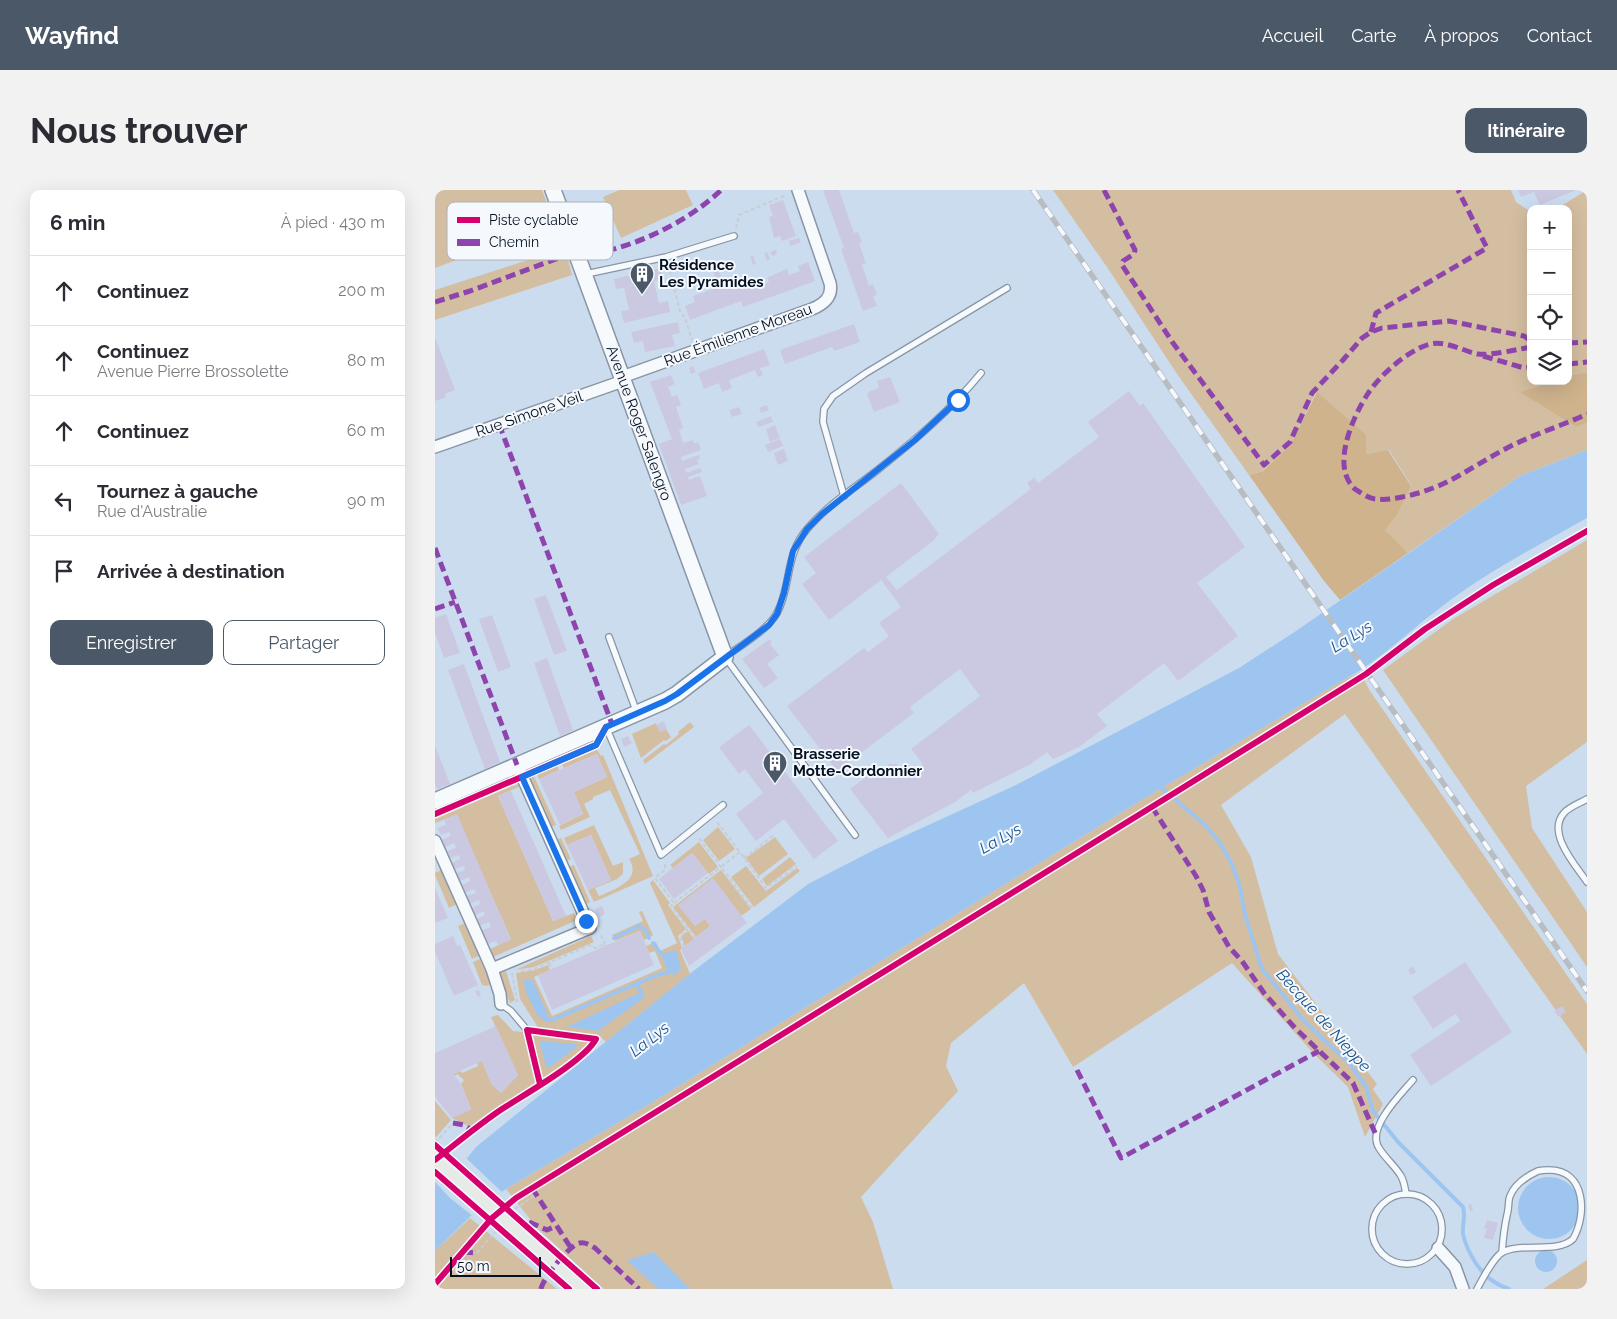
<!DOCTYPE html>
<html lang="fr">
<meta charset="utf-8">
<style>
:root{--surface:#fff;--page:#f2f2f3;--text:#2b2b33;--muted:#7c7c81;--line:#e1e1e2;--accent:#4b5868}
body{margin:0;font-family:Raleway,sans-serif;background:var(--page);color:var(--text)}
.controls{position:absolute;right:15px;top:15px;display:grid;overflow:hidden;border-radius:10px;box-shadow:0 5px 20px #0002}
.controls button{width:45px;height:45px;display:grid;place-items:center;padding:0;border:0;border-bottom:1px solid var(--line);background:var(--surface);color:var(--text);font:25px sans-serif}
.scale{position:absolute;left:15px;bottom:12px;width:91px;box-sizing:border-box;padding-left:5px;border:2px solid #051120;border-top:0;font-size:14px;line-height:18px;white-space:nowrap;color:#051120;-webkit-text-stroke:4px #f5f9fe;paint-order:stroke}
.stop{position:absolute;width:15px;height:15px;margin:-11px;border:4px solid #1a73e8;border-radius:50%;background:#fff}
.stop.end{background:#1a73e8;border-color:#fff;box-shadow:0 1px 5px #0008}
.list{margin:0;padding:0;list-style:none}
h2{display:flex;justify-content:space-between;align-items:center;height:65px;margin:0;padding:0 20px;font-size:21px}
h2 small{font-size:16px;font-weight:400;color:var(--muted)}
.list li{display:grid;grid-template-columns:32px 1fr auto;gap:15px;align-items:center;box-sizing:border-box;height:70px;padding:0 20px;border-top:1px solid var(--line)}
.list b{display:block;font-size:19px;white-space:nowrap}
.list p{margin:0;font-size:16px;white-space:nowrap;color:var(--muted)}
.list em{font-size:16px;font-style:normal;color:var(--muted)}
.actions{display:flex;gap:10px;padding:15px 20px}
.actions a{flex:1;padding:11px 0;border:1px solid var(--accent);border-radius:10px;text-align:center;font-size:18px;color:var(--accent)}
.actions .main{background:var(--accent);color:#fff}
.icon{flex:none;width:28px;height:28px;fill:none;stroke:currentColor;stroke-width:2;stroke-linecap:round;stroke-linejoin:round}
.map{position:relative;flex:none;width:1152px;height:1099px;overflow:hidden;border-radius:10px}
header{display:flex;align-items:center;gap:30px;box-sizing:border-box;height:70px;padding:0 25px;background:var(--accent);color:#fff}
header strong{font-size:24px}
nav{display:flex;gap:28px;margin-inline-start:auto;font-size:18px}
.intro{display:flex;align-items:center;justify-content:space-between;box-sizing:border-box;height:120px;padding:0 30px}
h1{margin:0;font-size:35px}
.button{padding:12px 22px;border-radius:10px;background:var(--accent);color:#fff;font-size:18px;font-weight:700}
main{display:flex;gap:30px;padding:0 30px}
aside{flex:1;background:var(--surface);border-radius:10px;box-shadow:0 5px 20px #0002}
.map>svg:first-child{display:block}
.green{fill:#d4bea1}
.forest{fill:#ceb38d}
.water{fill:#9ec5f0}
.pier{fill:#ccdcef}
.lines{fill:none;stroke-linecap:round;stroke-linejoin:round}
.stream{stroke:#9ec5f0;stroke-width:4}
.building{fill:#cbc9e1}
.service-casing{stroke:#8895a5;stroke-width:8}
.minor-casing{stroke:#8895a5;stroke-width:14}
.tertiary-casing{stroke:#8895a5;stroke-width:18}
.primary-casing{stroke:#b2bac4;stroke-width:21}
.path{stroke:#c8cdd2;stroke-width:2;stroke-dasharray:4 2.5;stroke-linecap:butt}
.service{stroke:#f7fafd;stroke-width:5.5}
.minor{stroke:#f7fafd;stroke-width:11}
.tertiary{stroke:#f7fafd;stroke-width:15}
.primary{stroke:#e6ebe8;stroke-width:19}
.rail-casing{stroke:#b8bdc2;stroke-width:5.5}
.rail{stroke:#f5f9fe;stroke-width:4;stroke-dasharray:11;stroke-linecap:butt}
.quiet{stroke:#8e44ad;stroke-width:5;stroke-dasharray:10 5;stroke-linecap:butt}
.cycleway-casing{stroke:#f5f9fe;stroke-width:9}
.cycleway{stroke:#d6006c;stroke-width:6}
.route{stroke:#1a73e8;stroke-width:6}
.labels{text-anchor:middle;stroke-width:4;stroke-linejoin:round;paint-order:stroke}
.poi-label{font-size:15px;font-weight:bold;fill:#051120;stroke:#f5f9fe;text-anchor:start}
.street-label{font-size:15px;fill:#051120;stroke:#f5f9fe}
.water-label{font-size:16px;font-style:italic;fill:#18518a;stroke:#f5f9fe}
.key{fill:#f5f9fe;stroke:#adb3bb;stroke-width:1}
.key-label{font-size:14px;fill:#051120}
</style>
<header>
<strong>Wayfind</strong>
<nav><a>Accueil</a><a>Carte</a><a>À propos</a><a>Contact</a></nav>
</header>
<div class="intro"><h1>Nous trouver</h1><a class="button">Itinéraire</a></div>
<main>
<aside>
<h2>6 min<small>À pied · 430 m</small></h2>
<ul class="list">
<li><svg class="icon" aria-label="ahead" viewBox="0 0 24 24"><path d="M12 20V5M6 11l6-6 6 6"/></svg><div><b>Continuez</b></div><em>200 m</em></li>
<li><svg class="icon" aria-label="ahead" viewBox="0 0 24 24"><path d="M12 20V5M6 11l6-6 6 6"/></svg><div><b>Continuez</b><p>Avenue Pierre Brossolette</p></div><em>80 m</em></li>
<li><svg class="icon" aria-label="ahead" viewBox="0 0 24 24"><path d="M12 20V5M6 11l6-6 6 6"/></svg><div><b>Continuez</b></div><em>60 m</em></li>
<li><svg class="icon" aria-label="left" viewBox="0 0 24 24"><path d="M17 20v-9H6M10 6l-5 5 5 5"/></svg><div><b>Tournez à gauche</b><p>Rue d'Australie</p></div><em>90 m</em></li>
<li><svg class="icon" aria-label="arrive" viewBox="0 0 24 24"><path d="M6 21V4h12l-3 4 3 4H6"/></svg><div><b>Arrivée à destination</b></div></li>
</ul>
<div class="actions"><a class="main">Enregistrer</a><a>Partager</a></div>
</aside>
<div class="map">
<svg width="1152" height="1099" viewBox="0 0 1152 1099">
<rect width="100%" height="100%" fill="#ccdcef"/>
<g class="green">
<polygon points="0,0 107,0 116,24 20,54 24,69 0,78"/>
<polygon points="184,0 251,0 258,15 186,48 168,7"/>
<polygon points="618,0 1076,0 1081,12 1096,22 1096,191 1118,191 1086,202 1141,237 1152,233 1152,260 1085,286 973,363 949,340 962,325 976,295 954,260 931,264 881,202 855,255 827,281 814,285 742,184 674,80"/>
<polygon points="1152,0 1152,182 1133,186 1133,19 1121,19"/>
<polygon points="130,58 137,85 0,130 0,100"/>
<polygon points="1152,350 1152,552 1091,596 1097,638 1152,722 1152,777 948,480 1018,429"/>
<polygon points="925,482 935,501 1152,814 1152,864 910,524 786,615 816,667 843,764 942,894 938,899 948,914 930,947 913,897 879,864 797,773 638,877 589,793 516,853 511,876 523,901 426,1007 438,1032 458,1099 169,1099 104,1040 71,999 208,918 705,611 903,493"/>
<polygon points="255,532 259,537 210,574 208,570 229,554 231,555 244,544 243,542"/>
<polygon points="221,533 225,542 231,539 236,547 231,551 229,550 206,568 197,544"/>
<path d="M 159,555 L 166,566 L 168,565 L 218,686 L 159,712 L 153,700 L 176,690 L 156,645 L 132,655 L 129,648 L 159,635 L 178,676 L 188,672 L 188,684 L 182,689 L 160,698 L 164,706 C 178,700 208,690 194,669 L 205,664 L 175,600 L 158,607 L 158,609 L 149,614 L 155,627 L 126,640 L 124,636 L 148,624 L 139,602 L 172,587 L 162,564 L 129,578 L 124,569 Z"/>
<polygon points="120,571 124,580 104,589 100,580"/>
<polygon points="97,582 121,635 116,637 96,594 95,585"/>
<polygon points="74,591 82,592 77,594 79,596 83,594 84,597 63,606 118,731 139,723 142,730 58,767 55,759 76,749 21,625 0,633 0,628 6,626 5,624 0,626 1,623"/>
<polygon points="283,637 300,659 284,671 268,650"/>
<polygon points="340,647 353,664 324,686 311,668"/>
<polygon points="126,648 136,669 130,671 121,650"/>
<polygon points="264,652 283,677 274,684 257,663 238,678 235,675"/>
<polygon points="355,667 361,674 332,696 327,689"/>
<polygon points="139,675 155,712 150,715 133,677"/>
<polygon points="311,676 331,701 362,678 365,681 319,717 296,687"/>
<polygon points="6,680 22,714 14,718 0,685 0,683"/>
<polygon points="286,680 316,719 306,726 243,715 260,736 270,729 275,736 261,747 238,717"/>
<polygon points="218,690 235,713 233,715 251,739 243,746 247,758 245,760 255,784 171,852 165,846 104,839 85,809 81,783 100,780 113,775 115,780 99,787 117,826 227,778 220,761 214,763 211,756 221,752 225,761 242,753 215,693"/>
<polygon points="207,721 218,745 209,750 205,741 180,751 177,745 208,731 204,722"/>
<polygon points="30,733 44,766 37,769 23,736"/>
<polygon points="253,741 259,749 250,756 246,746"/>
<polygon points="156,746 159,752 99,777 80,780"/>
<polygon points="45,769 56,794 52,796 47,795 38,772"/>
<polygon points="71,781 80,810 75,813 64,788 66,783"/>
<polygon points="63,825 78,841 88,842 100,892 98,895 35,937 17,928 36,919 26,894 29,890 22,884 20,886 18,884 25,881 27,883 43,876 42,873 47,871 56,893 66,903 83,885 56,827"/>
<polygon points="95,843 153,849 155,853 125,878 107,890"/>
<polygon points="0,911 16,930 1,947 0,946"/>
<polygon points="35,1028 122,1099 0,1099 0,1061"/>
<polygon points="1152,1070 1152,1099 1108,1099"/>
</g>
<g class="forest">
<polygon points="1152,182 1152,233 1141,237 1085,202 1118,191 1133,191 1133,186"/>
<polygon points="882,202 931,245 931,264 953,260 976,296 962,325 950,340 973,363 905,410 889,391 814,285 828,281 855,255"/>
</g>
<g class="water">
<path d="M 1152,260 L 1152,328 C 1102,356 1050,383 1005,418 C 970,444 943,473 903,493 L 705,611 L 208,918 L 71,999 L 45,1017 L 0,1061 L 0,980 L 22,981 L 41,957 L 257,782 L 373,694 L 441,659 L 581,595 L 804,478 L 861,441 L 1085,286 Z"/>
<polygon points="241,760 246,778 241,785 233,783 226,764"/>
<polygon points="88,789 97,789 113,825 110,829 103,827 91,802"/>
<polygon points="206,802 210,807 163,841 132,837"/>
<polygon points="104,851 141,854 142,857 112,879"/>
<circle cx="1114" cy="1018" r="31"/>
<circle cx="1111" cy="1071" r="11"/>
<polygon points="219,1062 255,1099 223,1099 192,1070"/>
</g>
<polygon class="pier" points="30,967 69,1004 55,1012 39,1027 15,1008 0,992 0,977 22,978"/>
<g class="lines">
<g class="stream">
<path d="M 724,596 L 770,635 L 785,653 L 797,674 L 805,697 L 810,725 L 827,779 L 869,831 L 916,875 L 931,897 L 938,921 L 963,952 L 1028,1017 C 1031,1026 1027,1035 1028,1044 C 1029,1050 1031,1054 1033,1059 C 1042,1078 1053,1092 1074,1099"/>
<polyline points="179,748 204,736 210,739 214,748"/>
<polyline points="218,753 226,764"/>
<polyline points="202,794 206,802"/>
<polyline points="110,829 117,830 222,785 233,783"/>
</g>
</g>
<g class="building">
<polygon points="388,0 404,0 419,43 423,42 427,52 424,53 431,73 427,75 434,96 438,94 442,105 438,106 442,116 428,121 406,59 409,58"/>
<polygon points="1083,0 1141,0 1105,15 1099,2 1086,7"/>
<polygon points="348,10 361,46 347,51 345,46 339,48 334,27 338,26 334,15"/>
<polygon points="364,48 366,52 355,56 354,51"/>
<polygon points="341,60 342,64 337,66 335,62"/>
<polygon points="332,62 335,69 332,71 329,63"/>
<polygon points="318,65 321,74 318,75 315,67"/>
<polygon points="296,69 300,78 295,80 292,70"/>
<polygon points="291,72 294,81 290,82 287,74"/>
<polygon points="373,72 380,91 308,117 306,111 255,130 250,116 260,112 258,106 299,92 301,97 322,91 324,96 334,92 332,88 342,83 352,79 354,85 365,81 363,76"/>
<polygon points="281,74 286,87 281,89 276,76"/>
<polygon points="225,78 228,89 219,91 224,113 233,111 235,122 189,133 186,121 194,120 189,98 181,99 179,89"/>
<polygon points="243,132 245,143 237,145 240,156 210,162 208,151 199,153 196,142"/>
<polygon points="419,134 425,152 399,161 397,157 350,174 345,160"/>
<polygon points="0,147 20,200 10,204 11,207 0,211"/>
<polygon points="329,159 335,175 325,178 328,185 323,187 320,180 294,190 297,198 287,202 284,193 269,199 263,183"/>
<polygon points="258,176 261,182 256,184 254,178"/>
<polygon points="236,185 240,194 233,197 237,207 242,205 246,215 241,217 248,238 244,240 248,253 258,250 260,254 263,252 266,260 246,267 247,271 264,265 265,269 262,270 264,274 250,279 252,283 265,278 267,282 253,287 254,290 265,286 272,306 246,315 224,254 237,249 215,192"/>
<polygon points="455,187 465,212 439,222 432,204 433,202 444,198 442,191"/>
<polygon points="694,201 705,216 708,213 810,357 762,393 803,446 743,491 729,473 662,524 672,536 644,557 618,569 612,562 596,574 538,603 536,600 520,612 453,648 415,599 445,576 449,582 448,579 456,573 458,575 461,573 471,587 488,574 476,559 545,506 525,479 475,517 479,523 402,581 352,516 429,458 433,462 454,446 444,433 466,417 446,390 394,430 367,394 381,383 369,367 466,293 504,344 498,351 451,387 462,400 596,299 592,293 599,287 603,293 664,247 653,232"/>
<polygon points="332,215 334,220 326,223 324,218"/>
<polygon points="304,217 307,224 297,227 294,220"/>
<polygon points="336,226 338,232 323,237 321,232"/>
<polygon points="340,235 345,248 335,252 331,239"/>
<polygon points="345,249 348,256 333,262 330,255"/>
<polygon points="349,259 353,271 343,275 339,263"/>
<polygon points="111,405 132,461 119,465 99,409"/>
<polygon points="11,424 25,463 9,468 0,443 0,428"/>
<polygon points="57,425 76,477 63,482 44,429"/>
<polygon points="335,449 337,452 335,454 344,465 332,474 343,488 329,498 307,469"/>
<polygon points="112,468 138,540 125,546 99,473"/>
<polygon points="29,474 65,572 50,579 13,480"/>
<polygon points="229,531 232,539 225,542 221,535"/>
<polygon points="314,535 403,651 379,669 349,629 321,651 301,624 328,603 310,579 304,584 284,557"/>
<polygon points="193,546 197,553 189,557 186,549"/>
<polygon points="0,555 15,594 2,599 0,594"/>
<polygon points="162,564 172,587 139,602 148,624 125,635 104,589"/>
<polygon points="76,601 131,726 118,731 63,606"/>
<polygon points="22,624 76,750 63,755 61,751 52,754 47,740 56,737 54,732 45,736 42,729 50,725 49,721 40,725 37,718 45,714 44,710 35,714 31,706 41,703 39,699 30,703 27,695 35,691 34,687 25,691 22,683 30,680 29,676 20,679 17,673 25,669 24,665 15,668 12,661 21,658 19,653 10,657 7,650 16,646 14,642 6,645 2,638 11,635 9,630"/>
<polygon points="156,645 176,690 153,700 132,655"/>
<polygon points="257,663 273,683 239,709 224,689"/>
<polygon points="278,688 312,733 254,776 246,759 275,736 270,729 260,736 243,715"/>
<polygon points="0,698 13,728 0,733"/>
<polygon points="167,716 170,724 164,727 160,719"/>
<polygon points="205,741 219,775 117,820 103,785"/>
<polygon points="18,746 22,756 25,755 43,795 19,806 0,762 0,754"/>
<polygon points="1030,772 1077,842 996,896 975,865 1025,831 1021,824 1019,825 998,839 977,807"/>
<polygon points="978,776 981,782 976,785 973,780"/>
<polygon points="44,800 46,806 43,807 40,801"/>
<polygon points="1127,816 1131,822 1124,827 1119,821"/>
<polygon points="61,836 83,885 66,903 56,893 47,871 18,884 26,894 36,920 17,928 0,907 0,863"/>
<polygon points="1036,1014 1038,1020 1035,1021 1033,1015"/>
<polygon points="1052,1030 1063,1033 1058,1050 1049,1048 1052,1039 1049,1038"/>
</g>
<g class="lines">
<defs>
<g id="service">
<polyline points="151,84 231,67 299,46"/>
<polyline points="409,306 388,232 389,219 398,206 431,183 572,98"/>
<polyline points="174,447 202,523"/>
<polyline points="171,537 226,665 288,615"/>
<path d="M 1152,609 C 1145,613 1134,617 1129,623 C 1111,643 1141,676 1152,692"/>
<path d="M 420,645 L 290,467 C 305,456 334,439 342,423 C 357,395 349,365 373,338 C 392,316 418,299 440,282 C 479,251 515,221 546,183"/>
<polyline points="66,814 76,821 92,840"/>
<circle cx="972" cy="1039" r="35"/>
<path d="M 971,1004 C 970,998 969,991 966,986 C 960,976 950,968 944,958 C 931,938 966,904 978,890"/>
<path d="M 1042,1099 C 1047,1090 1059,1066 1068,1062 C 1088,1052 1122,1064 1138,1049 C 1152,1025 1151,980 1114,980 C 1110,980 1107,980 1103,981 C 1092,986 1080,994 1075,1006 C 1073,1011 1074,1019 1072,1025 C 1069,1038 1068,1049 1067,1062"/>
</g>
<g id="minor">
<path d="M 187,187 L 377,119 C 389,114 398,107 395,93 L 363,0"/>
<polyline points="0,257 188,191"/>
<polyline points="0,651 57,779 155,738 82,575"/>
<polyline points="57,779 65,804 66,814"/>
<polyline points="1003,1058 1020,1077 1028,1099"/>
</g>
<polyline id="tertiary" points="0,611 230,511 242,504 290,467 118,0"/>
<polyline id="primary" points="0,970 147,1099"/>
</defs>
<use href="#service" class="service-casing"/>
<use href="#minor" class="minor-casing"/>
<use href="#tertiary" class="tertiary-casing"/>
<use href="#primary" class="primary-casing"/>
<g class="path">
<polyline points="301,38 304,25 351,5"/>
<polyline points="233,74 245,121 250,128 257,150"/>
<polyline points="282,632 305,662"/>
<polyline points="309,668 339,645"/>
<polyline points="230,674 230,680 220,688 239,713 236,716 260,748"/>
<polyline points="239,713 286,677 263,647"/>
<polyline points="317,718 286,677 305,662 331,698 362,676"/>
<polyline points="166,745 170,754"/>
<polyline points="249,757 245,747 253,739"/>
<polyline points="114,773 117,779"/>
<polyline points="86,781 99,779 155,755 160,758 170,754 171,756"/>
<polyline points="77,783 82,810 81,815"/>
<polyline points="0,953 18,933"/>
<polyline points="80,1019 100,1005"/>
<polyline points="42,1063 60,1042"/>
</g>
<use href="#service" class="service"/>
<use href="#minor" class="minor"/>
<use href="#tertiary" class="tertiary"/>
<use href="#primary" class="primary"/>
<defs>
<polyline id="rail" points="598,0 1152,801"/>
</defs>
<use href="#rail" class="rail-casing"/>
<use href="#rail" class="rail"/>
<g class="quiet">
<polyline points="669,0 700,60 699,64 688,71 687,75 738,153 829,275 855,252 877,203 908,170 927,148 936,142 947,138 1014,131 1089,146 1096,151"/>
<path d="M 0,112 L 35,101 L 129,66 C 181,67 249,36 286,0"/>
<polyline points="936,142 941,123 1052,58 1023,0"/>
<polyline points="1133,153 1152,152"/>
<path d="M 1096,157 C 1085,159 1053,166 1043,164 C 1027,161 1010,149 992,155 C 971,162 944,186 932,205 C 918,227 895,277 920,299 C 926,303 933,308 940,309 C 949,310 958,309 967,307 C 1010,299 1034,278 1072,258 C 1097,245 1126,236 1152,224"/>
<polyline points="1048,166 1089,178 1096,177"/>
<polyline points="1133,174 1152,172"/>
<polyline points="64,234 177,534"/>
<polyline points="0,358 82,575"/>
<polyline points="0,419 20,412"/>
<polyline points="717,617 761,686 768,700 774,722 794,757 807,771 829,803 860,838 918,893 941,945"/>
<polyline points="642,880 686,968 884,861"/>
<polyline points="18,933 29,935 37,940"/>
<polyline points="97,998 136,1058"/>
<polyline points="94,1032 112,1040 121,1036"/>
<polyline points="28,1062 42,1063"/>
<path d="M 106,1099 C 108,1088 134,1055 145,1053 C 150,1052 155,1055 160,1058 L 204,1099"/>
</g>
<defs>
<g id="cycleway">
<polyline points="0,624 161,555 171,537"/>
<polyline points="0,955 162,1099"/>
<path d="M 0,970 C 22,953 43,935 67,919 C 90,904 149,871 161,849 L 92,840 L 105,894"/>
<polyline points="0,982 134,1099"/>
<polyline points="0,1094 57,1028 81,1008 741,602 931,484 990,439 1058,395 1152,341"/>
</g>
</defs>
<use href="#cycleway" class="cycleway-casing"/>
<use href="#cycleway" class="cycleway"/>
</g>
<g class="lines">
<polyline class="route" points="151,731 87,587 161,555 171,537 230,511 242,504 334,435 342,424 349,403 358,361 372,339 387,324 480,250 523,210"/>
</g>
<defs>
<symbol id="building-pin" viewBox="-11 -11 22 30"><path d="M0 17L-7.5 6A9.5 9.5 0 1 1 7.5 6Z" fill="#4b5868" stroke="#f5f9fe"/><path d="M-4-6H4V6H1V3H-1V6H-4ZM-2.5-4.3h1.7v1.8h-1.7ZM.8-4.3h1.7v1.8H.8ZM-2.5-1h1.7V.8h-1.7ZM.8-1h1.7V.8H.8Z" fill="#fff"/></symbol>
</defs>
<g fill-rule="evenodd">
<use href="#building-pin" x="193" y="70" width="28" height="38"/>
<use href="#building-pin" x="326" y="559" width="28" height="38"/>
</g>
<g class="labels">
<g class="poi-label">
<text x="224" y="80">Résidence<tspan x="224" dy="17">Les Pyramides</tspan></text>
<text x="358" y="569">Brasserie<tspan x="358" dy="17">Motte-Cordonnier</tspan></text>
</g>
<g class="street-label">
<text transform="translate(303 145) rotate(-20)" y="5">Rue Émilienne Moreau</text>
<text transform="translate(94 224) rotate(-19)" y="5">Rue Simone Veil</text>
<text transform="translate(204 233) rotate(70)" y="5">Avenue Roger Salengro</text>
</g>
<g class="water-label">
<text transform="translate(916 446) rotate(-32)" y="6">La Lys</text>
<text transform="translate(565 648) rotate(-29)" y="6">La Lys</text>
<text transform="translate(889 830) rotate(48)" y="6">Becque de Nieppe</text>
<text transform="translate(214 849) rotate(-38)" y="6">La Lys</text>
</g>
</g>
<rect x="12" y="12" width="166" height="58" rx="8" class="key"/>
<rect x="22" y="27" width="23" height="6" fill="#d6006c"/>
<rect x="22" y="49" width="23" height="7" fill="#8e44ad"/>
<g class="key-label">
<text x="54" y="35">Piste cyclable</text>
<text x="54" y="57">Chemin</text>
</g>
</svg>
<div class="controls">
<button>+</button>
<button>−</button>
<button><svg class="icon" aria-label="locate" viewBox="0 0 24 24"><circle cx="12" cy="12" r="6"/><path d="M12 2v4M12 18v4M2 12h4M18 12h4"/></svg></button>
<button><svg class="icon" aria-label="layers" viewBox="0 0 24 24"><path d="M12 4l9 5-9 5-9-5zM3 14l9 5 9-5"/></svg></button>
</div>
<div class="scale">50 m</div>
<div class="stop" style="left:523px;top:210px"></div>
<div class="stop end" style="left:151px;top:731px"></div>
</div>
</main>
